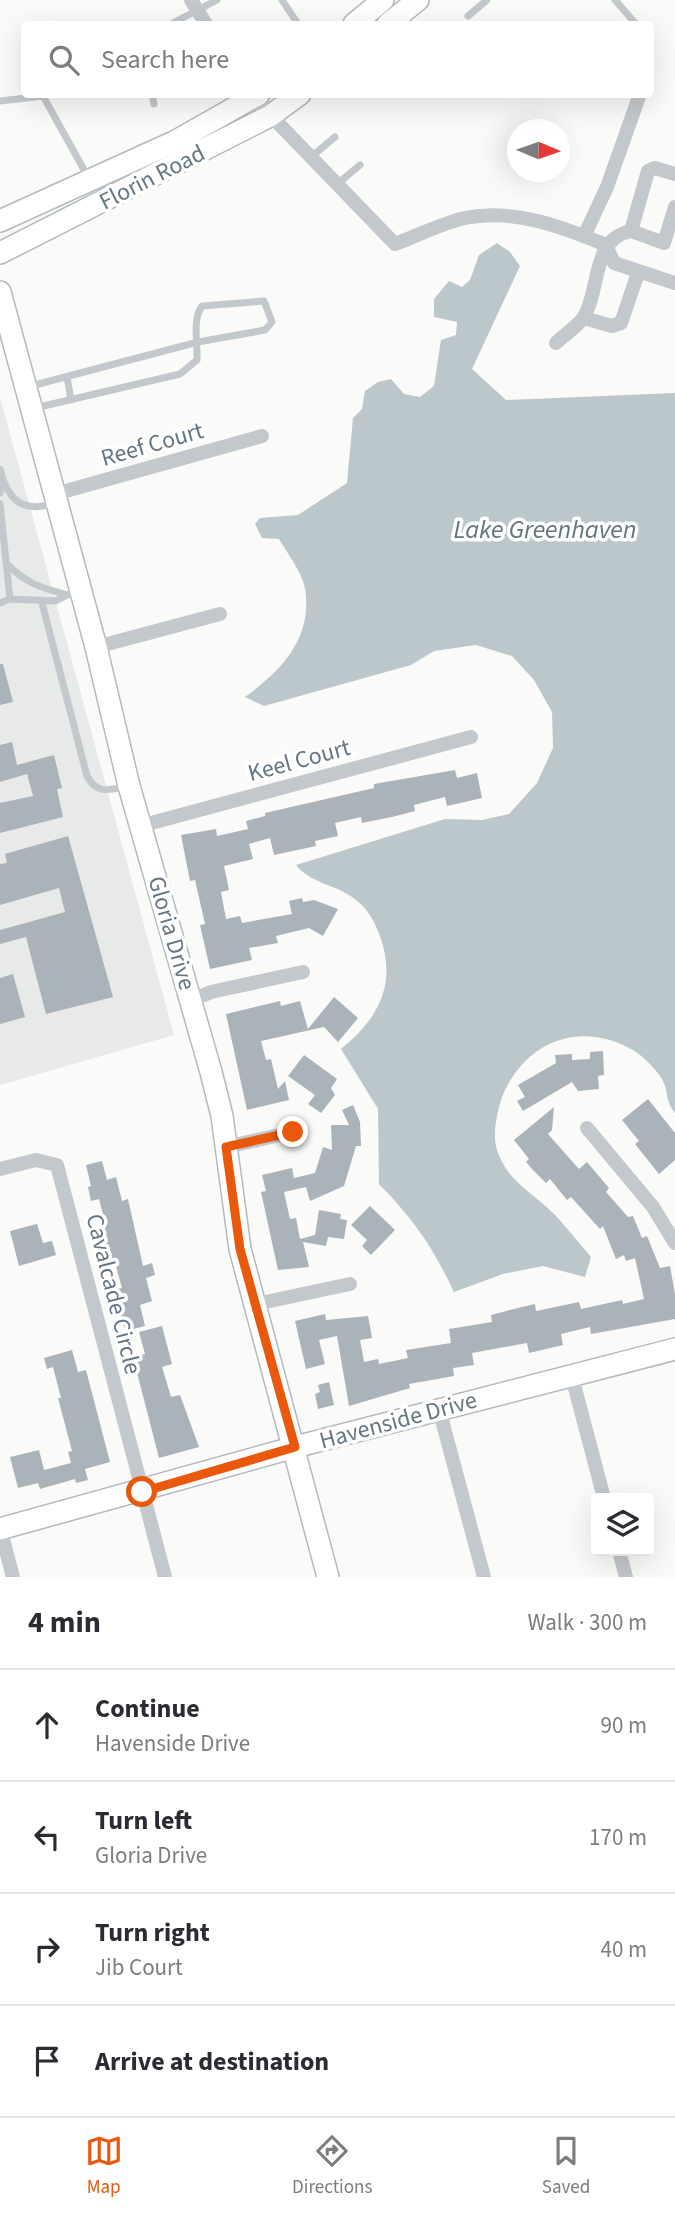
<!DOCTYPE html>
<meta charset="utf-8">
<style>
:root{--surface:#fff;--page:#f7f7f7;--text:#2b2b33;--muted:#7c7c81;--line:#e1e1e2;--accent:#ea580c}
body{margin:0;font-family:"Source Sans 3",sans-serif;background:var(--page);color:var(--text)}
.controls{position:absolute;right:21px;bottom:21px;display:grid;overflow:hidden;border-radius:7px;box-shadow:0 7px 28px #0002}
.controls button{width:63px;height:63px;display:grid;place-items:center;padding:0;border:0;border-bottom:2px solid var(--line);background:var(--surface);color:var(--text);font:35px sans-serif}
.compass{position:absolute;left:507px;top:119px;width:63px;height:63px;border-radius:50%;background:var(--surface);box-shadow:0 7px 28px #0002;rotate:92deg}
.stop{position:absolute;width:21px;height:21px;margin:-16px;border:5px solid #ea580c;border-radius:50%;background:#fff}
.stop.end{background:#ea580c;border-color:#fff;box-shadow:0 2px 7px #0008}
.list{margin:0;padding:0;list-style:none}
h2{display:flex;justify-content:space-between;align-items:center;height:91px;margin:0;padding:0 28px;font-size:30px}
h2 small{font-size:23px;font-weight:400;color:var(--muted)}
.list li{display:grid;grid-template-columns:46px 1fr auto;gap:21px;align-items:center;box-sizing:border-box;height:112px;padding:0 28px;border-top:2px solid var(--line)}
.list b{display:block;font-size:26px;white-space:nowrap}
.list p{margin:0;font-size:23px;white-space:nowrap;color:var(--muted)}
.list em{font-size:23px;font-style:normal;color:var(--muted)}
.icon{flex:none;width:38px;height:38px;fill:none;stroke:currentColor;stroke-width:2;stroke-linecap:round;stroke-linejoin:round}
.map{position:relative;flex:none;width:675px;height:1577px;overflow:hidden}
.search{position:absolute;background:var(--surface);box-shadow:0 7px 28px #0002;left:21px;right:21px;top:21px;height:77px;display:flex;align-items:center;gap:18px;box-sizing:border-box;padding:0 24px;border-radius:7px;color:var(--muted);font-size:26px}
.sheet{height:539px;background:var(--surface)}
nav{display:flex;justify-content:space-around;align-items:center;box-sizing:border-box;height:98px;border-top:2px solid var(--line);background:var(--surface);font-size:19px;color:var(--muted)}
nav a{display:grid;justify-items:center;gap:4px}
nav .on{color:var(--accent)}
.map>svg:first-child{display:block}
.built{fill:#e8e9e9}
.water{fill:#bbc7cb}
.building{fill:#aab3b9}
.lines{fill:none;stroke-linecap:round;stroke-linejoin:round}
.secondary-casing{stroke:#b3babf;stroke-width:24}
.lane{stroke:#c3c8cc;stroke-width:7}
.street{stroke:#c3c8cc;stroke-width:14}
.secondary{stroke:#fff;stroke-width:21}
.route{stroke:#ea580c;stroke-width:9}
.labels{text-anchor:middle;stroke-width:7;stroke-linejoin:round;paint-order:stroke}
.street-label{font-size:24px;fill:#657683;stroke:#fff}
.water-label{font-size:26px;font-style:italic;fill:#60757c;stroke:#fff}
</style>
<div class="map">
<svg width="675" height="1577" viewBox="0 0 675 1577">
<rect width="100%" height="100%" fill="#fafaf8"/>
<polygon class="built" points="0,397 174,1035 0,1085"/>
<path class="water" d="M 497,243 L 510,252 L 520,266 L 472,369 L 506,400 L 675,393 L 675,1113 C 665,1102 669,1091 662,1079 C 657,1071 645,1058 636,1052 C 583,1019 525,1040 502,1097 C 497,1113 492,1133 497,1150 C 507,1182 534,1193 556,1216 C 568,1229 579,1243 591,1257 L 585,1277 L 543,1266 L 503,1274 L 454,1292 C 432,1246 415,1221 379,1184 L 378,1109 L 341,1049 C 379,1018 397,984 380,936 C 374,920 367,907 352,897 C 334,884 310,883 296,865 L 445,819 L 482,820 L 509,814 L 537,783 L 553,748 L 552,712 L 534,680 L 512,656 L 476,645 L 434,651 L 411,665 L 264,706 L 245,697 C 282,670 313,638 305,588 C 302,572 287,553 279,539 L 262,538 L 255,524 L 260,518 L 298,515 L 347,483 L 353,418 L 362,409 L 365,391 L 378,382 L 391,379 L 404,394 L 420,397 L 434,386 L 441,340 L 456,335 L 457,322 L 434,317 L 434,299 L 449,281 L 462,287 L 470,280 L 479,255 Z"/>
<g class="building">
<polygon points="0,664 3,664 13,702 0,705"/>
<polygon points="12,742 17,765 54,755 62,788 57,789 63,817 0,833 0,803 33,796 27,774 0,782 0,745"/>
<polygon points="455,770 457,778 477,773 482,798 447,806 445,797 414,805 415,811 392,817 362,823 361,817 335,823 338,836 315,841 316,846 274,855 270,838 249,844 253,859 224,866 229,890 221,892 226,919 240,916 242,923 292,914 289,901 302,898 303,902 314,900 338,909 323,936 309,928 276,936 278,943 249,948 252,960 210,969 200,925 205,924 195,880 190,881 181,835 216,829 217,836 248,829 246,821 265,816 265,813 374,788 374,784"/>
<polygon points="68,836 113,997 46,1014 26,937 0,944 0,930 65,912 59,888 0,905 0,864 7,863 5,854"/>
<polygon points="13,974 25,1017 0,1024 0,978"/>
<polygon points="334,997 358,1018 338,1042 324,1027 261,1041 266,1060 271,1059 278,1089 285,1081 289,1100 247,1110 226,1014 280,1001 281,1006 300,1001 308,1029"/>
<polygon points="603,1051 604,1075 598,1076 599,1089 578,1091 572,1082 523,1111 517,1101 525,1097 518,1085 556,1063 555,1055 572,1054 572,1060 590,1059 590,1052"/>
<polygon points="304,1055 337,1079 331,1088 335,1095 321,1113 308,1104 315,1095 288,1076"/>
<polygon points="648,1099 675,1133 675,1160 659,1174 635,1144 639,1141 622,1120"/>
<polygon points="353,1105 360,1122 361,1146 356,1146 344,1186 310,1201 306,1187 284,1192 290,1219 296,1218 300,1239 315,1235 319,1210 341,1214 340,1219 347,1220 344,1239 328,1237 326,1246 303,1242 309,1267 278,1270 261,1192 266,1191 262,1175 292,1168 294,1178 315,1173 323,1147 332,1150 331,1125 349,1125 342,1110"/>
<polygon points="554,1107 552,1130 548,1134 579,1169 587,1162 609,1188 606,1192 628,1217 633,1216 642,1238 647,1236 660,1268 670,1266 675,1294 675,1319 591,1334 590,1327 561,1334 563,1345 529,1353 527,1343 472,1353 474,1365 453,1368 454,1376 409,1384 410,1388 349,1406 337,1336 319,1340 325,1364 306,1369 295,1321 325,1314 326,1320 368,1316 372,1338 360,1340 364,1362 378,1359 379,1364 408,1358 406,1350 451,1343 449,1329 492,1322 491,1315 522,1307 535,1304 536,1311 579,1302 581,1309 622,1300 623,1304 644,1299 635,1258 626,1261 624,1255 616,1259 603,1226 600,1229 571,1197 567,1200 550,1179 546,1183 533,1170 526,1162 529,1159 514,1140"/>
<polygon points="102,1161 107,1180 116,1177 122,1201 128,1199 143,1266 152,1263 155,1275 146,1278 152,1301 140,1305 145,1326 125,1331 114,1290 122,1288 114,1259 107,1261 98,1227 106,1226 99,1199 91,1201 88,1187 91,1186 86,1165"/>
<polygon points="370,1206 395,1230 371,1255 362,1246 367,1240 351,1225"/>
<polygon points="37,1224 43,1243 52,1241 56,1255 19,1266 10,1231"/>
<polygon points="162,1326 172,1364 162,1367 171,1397 180,1395 199,1447 159,1458 133,1357 145,1354 139,1332"/>
<polygon points="72,1350 78,1372 86,1370 110,1462 85,1469 88,1480 76,1483 75,1479 40,1489 38,1483 18,1488 10,1457 39,1450 44,1470 71,1463 68,1452 72,1451 58,1398 61,1398 53,1367 47,1369 44,1358"/>
<polygon points="329,1382 334,1405 318,1409 315,1394 320,1392 318,1385"/>
</g>
<g class="lines">
<defs>
<g id="secondary">
<polyline points="354,24 383,0"/>
<polyline points="388,24 418,0"/>
<polyline points="0,221 176,141 259,94"/>
<polyline points="0,253 270,116 300,94"/>
<polyline points="0,292 96,647 129,786 211,1072 222,1116 240,1249 328,1577"/>
<polyline points="0,1529 295,1447 675,1349"/>
</g>
</defs>
<use href="#secondary" class="secondary-casing"/>
<g class="lane">
<polyline points="282,0 298,24"/>
<polyline points="615,0 636,24"/>
<polyline points="468,16 487,0"/>
<polyline points="171,24 217,0"/>
<polyline points="650,44 650,57"/>
<polyline points="152,94 154,104"/>
<polyline points="0,101 43,96 88,177"/>
<polyline points="311,157 335,137"/>
<polyline points="337,184 360,165"/>
<polyline points="67,377 71,400"/>
<path d="M 27,387 L 198,342 L 265,330 L 272,322 L 264,301 L 202,306 C 192,319 198,344 197,360 L 180,374 L 35,408"/>
<polyline points="0,469 3,480 0,493"/>
<path d="M 3,480 C 13,505 27,511 53,504"/>
<polyline points="0,504 10,599"/>
<path d="M 8,565 C 26,583 40,587 64,594"/>
<polyline points="0,603 10,599 55,601 79,589"/>
<path d="M 42,603 L 87,776 C 97,795 109,790 128,786"/>
</g>
<g class="street">
<polyline points="191,0 206,24"/>
<path d="M 250,94 L 395,244 C 417,236 442,223 465,218 C 513,208 563,227 606,245"/>
<polyline points="631,231 664,243 675,207"/>
<polyline points="584,236 607,187 640,94"/>
<polyline points="606,245 614,263 675,283"/>
<polyline points="584,318 612,326 621,323 638,273"/>
<path d="M 556,343 C 564,335 578,326 584,317 C 601,288 591,239 631,231 L 648,171 L 655,168 L 675,174"/>
<polyline points="55,494 262,436"/>
<polyline points="96,647 220,614"/>
<polyline points="140,826 471,737"/>
<polyline points="192,1000 211,992 303,972"/>
<polyline points="587,1128 653,1207 675,1243"/>
<polyline points="226,1147 293,1132"/>
<polyline points="0,1169 36,1160 57,1165 165,1577"/>
<polyline points="256,1304 350,1284"/>
<polyline points="572,1377 604,1498"/>
<polyline points="439,1409 484,1577"/>
<polyline points="0,1528 13,1577"/>
<polyline points="619,1551 626,1577"/>
</g>
<use href="#secondary" class="secondary"/>
</g>
<g class="lines">
<polyline class="route" points="142,1492 295,1447 240,1249 226,1147 293,1132"/>
</g>
<g class="labels">
<g class="street-label">
<text transform="translate(152 177) rotate(-27)" y="8">Florin Road</text>
<text transform="translate(152 444) rotate(-16)" y="8">Reef Court</text>
<text transform="translate(299 760) rotate(-15)" y="8">Keel Court</text>
<text transform="translate(172 933) rotate(74)" y="8">Gloria Drive</text>
<text transform="translate(114 1294) rotate(76)" y="8">Cavalcade Circle</text>
<text transform="translate(398 1420) rotate(-15)" y="8">Havenside Drive</text>
</g>
<g class="water-label">
<text x="545" y="538">Lake Greenhaven</text>
</g>
</g>
</svg>
<div class="controls">
<button><svg class="icon" aria-label="layers" viewBox="0 0 24 24"><path d="M12 4l9 5-9 5-9-5zM3 14l9 5 9-5"/></svg></button>
</div>
<svg class="compass" viewBox="-18 -18 36 36"><path d="M0-13l5 13h-10z" fill="#e53935"/><path d="M0 13l5-13h-10z" fill="#7c7c81"/></svg>
<div class="stop" style="left:142px;top:1492px"></div>
<div class="stop end" style="left:293px;top:1132px"></div>
<div class="search"><svg class="icon" aria-label="search" viewBox="0 0 24 24"><circle cx="10" cy="10" r="6"/><path d="M15 15l6 6"/></svg>Search here</div>
</div>
<section class="sheet">
<h2>4 min<small>Walk · 300 m</small></h2>
<ul class="list">
<li><svg class="icon" aria-label="ahead" viewBox="0 0 24 24"><path d="M12 20V5M6 11l6-6 6 6"/></svg><div><b>Continue</b><p>Havenside Drive</p></div><em>90 m</em></li>
<li><svg class="icon" aria-label="left" viewBox="0 0 24 24"><path d="M17 20v-9H6M10 6l-5 5 5 5"/></svg><div><b>Turn left</b><p>Gloria Drive</p></div><em>170 m</em></li>
<li><svg class="icon" aria-label="right" viewBox="0 0 24 24"><path d="M7 20v-9h11M14 6l5 5-5 5"/></svg><div><b>Turn right</b><p>Jib Court</p></div><em>40 m</em></li>
<li><svg class="icon" aria-label="arrive" viewBox="0 0 24 24"><path d="M6 21V4h12l-3 4 3 4H6"/></svg><div><b>Arrive at destination</b></div></li>
</ul>
</section>
<nav>
<a class="on"><svg class="icon" aria-label="map" viewBox="0 0 24 24"><path d="M3 6l6-2 6 2 6-2v14l-6 2-6-2-6 2zM9 4v14M15 6v14"/></svg>Map</a>
<a><svg class="icon" aria-label="directions" viewBox="0 0 24 24"><path d="M12 3l9 9-9 9-9-9zM9 14v-3h6M13 9l2 2-2 2"/></svg>Directions</a>
<a><svg class="icon" aria-label="saved" viewBox="0 0 24 24"><path d="M7 4h10v16l-5-4-5 4z"/></svg>Saved</a>
</nav>
